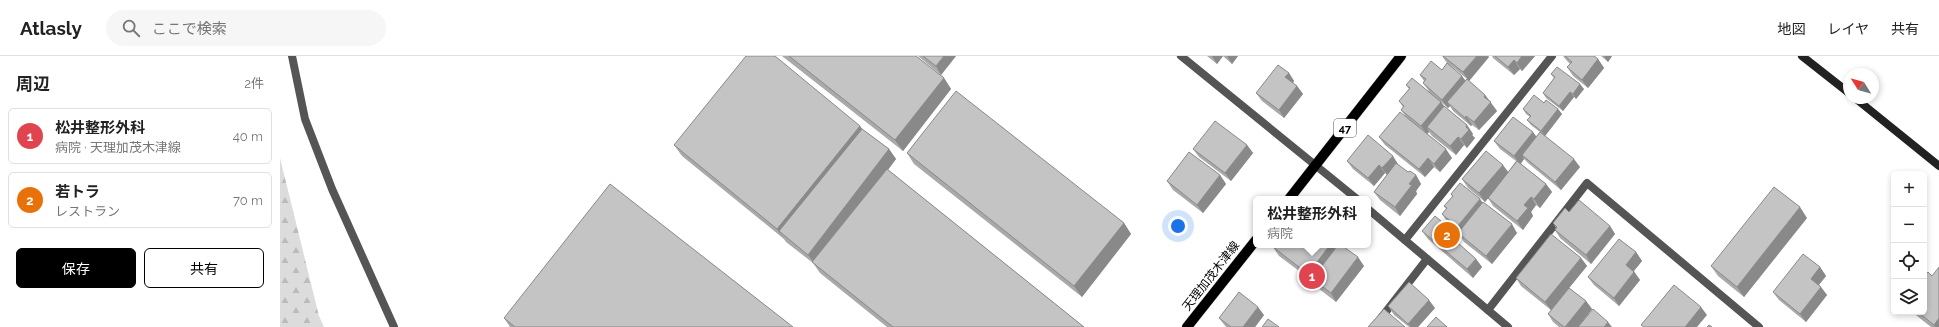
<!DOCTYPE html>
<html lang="ja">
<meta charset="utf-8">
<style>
:root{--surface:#fff;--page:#f6f6f6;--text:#222;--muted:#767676;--line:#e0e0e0;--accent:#000}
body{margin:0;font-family:Raleway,"Noto Sans JP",sans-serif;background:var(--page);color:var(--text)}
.controls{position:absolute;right:12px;bottom:12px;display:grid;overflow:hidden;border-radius:6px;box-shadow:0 2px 6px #0003}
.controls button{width:36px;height:36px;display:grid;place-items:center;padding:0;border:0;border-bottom:1px solid var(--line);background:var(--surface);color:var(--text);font:20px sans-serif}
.compass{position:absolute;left:1563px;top:12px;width:36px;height:36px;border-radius:50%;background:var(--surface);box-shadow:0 2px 6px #0003;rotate:307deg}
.you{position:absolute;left:898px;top:170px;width:14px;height:14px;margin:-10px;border:3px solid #fff;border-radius:50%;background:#1a73e8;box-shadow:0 0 0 6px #1a73e833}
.badge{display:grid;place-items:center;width:26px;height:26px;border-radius:50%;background:var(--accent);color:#fff;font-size:13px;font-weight:700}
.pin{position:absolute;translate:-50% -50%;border:2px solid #fff;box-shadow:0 1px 4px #0006}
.popup{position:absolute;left:973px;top:140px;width:118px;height:52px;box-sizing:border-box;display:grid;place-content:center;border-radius:6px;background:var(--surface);filter:drop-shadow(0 1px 3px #0005);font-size:13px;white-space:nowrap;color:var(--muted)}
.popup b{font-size:15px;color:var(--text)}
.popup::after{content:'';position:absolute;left:50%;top:100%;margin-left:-8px;border:8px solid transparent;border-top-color:var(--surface)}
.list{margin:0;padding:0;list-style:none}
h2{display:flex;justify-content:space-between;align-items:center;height:52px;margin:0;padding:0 16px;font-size:17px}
h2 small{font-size:13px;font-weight:400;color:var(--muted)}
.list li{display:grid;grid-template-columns:26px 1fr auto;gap:12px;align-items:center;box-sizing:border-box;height:56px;margin:0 8px 8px;padding:0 8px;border:1px solid var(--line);border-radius:6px}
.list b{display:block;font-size:15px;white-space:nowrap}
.list p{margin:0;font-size:13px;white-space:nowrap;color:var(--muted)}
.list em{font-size:13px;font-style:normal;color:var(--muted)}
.actions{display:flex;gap:8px;padding:12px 16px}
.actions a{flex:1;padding:9px 0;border:1px solid var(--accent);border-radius:6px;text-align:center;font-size:14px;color:var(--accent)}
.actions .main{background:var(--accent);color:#fff}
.icon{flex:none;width:22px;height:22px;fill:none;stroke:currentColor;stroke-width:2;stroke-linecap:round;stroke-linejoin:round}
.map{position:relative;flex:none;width:1659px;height:271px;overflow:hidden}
header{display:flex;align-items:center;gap:24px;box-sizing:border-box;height:56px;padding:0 20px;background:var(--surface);border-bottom:1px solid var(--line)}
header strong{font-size:19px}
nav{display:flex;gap:22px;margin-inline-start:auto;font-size:14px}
.search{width:280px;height:36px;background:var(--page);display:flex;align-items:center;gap:10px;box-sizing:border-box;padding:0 14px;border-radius:22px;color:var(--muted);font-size:15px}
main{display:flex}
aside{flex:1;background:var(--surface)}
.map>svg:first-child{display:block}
.forest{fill:url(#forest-firs)}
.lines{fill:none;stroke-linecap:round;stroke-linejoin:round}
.primary-casing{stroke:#dbdbdb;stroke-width:11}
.street{stroke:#555;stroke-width:8}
.secondary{stroke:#222;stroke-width:8}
.primary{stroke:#000;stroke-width:10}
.wall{fill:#a9a9a9;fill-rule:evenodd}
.shaded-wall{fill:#898989}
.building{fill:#c4c4c4;stroke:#898989}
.labels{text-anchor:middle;stroke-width:3;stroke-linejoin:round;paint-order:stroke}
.shield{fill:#fff;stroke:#4c4c4c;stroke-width:1}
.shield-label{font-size:11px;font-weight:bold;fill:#000}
.street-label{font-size:12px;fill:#000;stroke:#fff}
</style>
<header>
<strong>Atlasly</strong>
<div class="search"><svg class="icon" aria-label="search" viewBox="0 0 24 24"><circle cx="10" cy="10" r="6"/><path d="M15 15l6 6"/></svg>ここで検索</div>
<nav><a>地図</a><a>レイヤ</a><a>共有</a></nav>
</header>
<main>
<aside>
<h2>周辺<small>2件</small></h2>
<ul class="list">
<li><span class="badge" style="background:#e0444e">1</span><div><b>松井整形外科</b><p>病院 · 天理加茂木津線</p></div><em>40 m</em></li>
<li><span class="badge" style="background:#e8710a">2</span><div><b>若トラ</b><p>レストラン</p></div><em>70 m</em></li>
</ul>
<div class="actions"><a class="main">保存</a><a>共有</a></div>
</aside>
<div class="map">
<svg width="1659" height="271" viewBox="0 0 1659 271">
<defs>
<pattern id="forest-firs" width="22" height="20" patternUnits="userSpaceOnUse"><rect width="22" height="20" fill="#dcdcdc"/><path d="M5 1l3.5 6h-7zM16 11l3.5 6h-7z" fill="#bbb"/></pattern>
</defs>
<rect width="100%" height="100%" fill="#fff"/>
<polygon class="forest" points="0,102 39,260 44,271 0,271"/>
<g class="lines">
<defs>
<g id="primary">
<polyline points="1009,143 1121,0"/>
<polyline points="907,271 976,184"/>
</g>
</defs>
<use href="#primary" class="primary-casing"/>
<g class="street">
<polyline points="12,0 25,63 52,133 114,271"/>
<polyline points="901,0 1077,143"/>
<polyline points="1088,153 1228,271"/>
<polyline points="1125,184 1272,0"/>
<polyline points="1208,254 1307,127 1479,271"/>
<polyline points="1094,271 1147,203"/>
</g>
<g class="secondary">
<polyline points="1522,0 1569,37"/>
<polyline points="1575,42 1659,110"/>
</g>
<use href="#primary" class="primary"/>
</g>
<g class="wall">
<polygon points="502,0 636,0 664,22 671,33 623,95"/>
<polygon points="638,0 676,0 661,19"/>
<polygon points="927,0 958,0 952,8 943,0 937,8"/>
<path d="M 1162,0 L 1208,0 L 1209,1 L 1189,25 L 1205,39 L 1217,55 L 1199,74 L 1192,69 L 1191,70 L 1173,55 L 1170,50 L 1168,52 L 1161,46 L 1164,51 L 1187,69 L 1193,78 L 1192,79 L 1195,82 L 1187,92 L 1184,89 L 1176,99 L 1152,80 L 1149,76 L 1147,78 L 1172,102 L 1160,116 L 1154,111 L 1145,121 L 1105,89 L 1099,81 L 1127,62 L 1121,54 L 1123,51 L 1119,45 L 1129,33 L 1126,29 L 1149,35 L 1143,27 L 1144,25 L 1140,19 L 1162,14 L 1167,7 ZM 1169,8 L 1187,23 L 1186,25 Z"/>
<polygon points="1212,0 1255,0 1242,15 1240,13 1234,19 1213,2"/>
<polygon points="1283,0 1314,0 1318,3 1324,12 1308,32 1293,20 1287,11 1290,8 1288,6"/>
<polygon points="1321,0 1332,0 1328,6"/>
<polygon points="1009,17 1014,25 1013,27 1017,30 1023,38 1004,62 982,45 976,37"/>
<polygon points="1271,18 1304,33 1296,43 1294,41 1283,55 1266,42 1263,37 1274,22"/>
<polygon points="1264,47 1278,53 1282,58 1265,80 1300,111 1281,134 1248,107 1244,103 1241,108 1266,128 1272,136 1260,152 1256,149 1251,156 1253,160 1243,174 1213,150 1208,142 1205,146 1188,132 1182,123 1228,116 1236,105 1220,93 1214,85 1256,81 1260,76 1251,69 1247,64 1250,61 1246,58 1243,53"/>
<polygon points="580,70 582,73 609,93 616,103 608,114 804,271 607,271 540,217 533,207 506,186 504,183 402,100 394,89"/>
<polygon points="967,89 973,97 951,125 919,101 913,93"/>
<polygon points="627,97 844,167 851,178 802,241 634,108"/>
<polygon points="1067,105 1118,108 1118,109 1128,116 1136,119 1141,128 1136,135 1137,138 1120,160 1100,144 1094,136 1107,119 1105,117 1094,130 1073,113"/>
<polygon points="940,119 946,128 923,157 893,134 887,125"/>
<polygon points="1171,138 1203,147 1237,177 1212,208 1184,186 1178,177 1179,176 1168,167 1162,158 1166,153 1164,150 1172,141"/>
<polygon points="1289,156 1330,170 1335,178 1311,208 1280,182 1275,174 1276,172 1273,167"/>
<polygon points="1527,162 1464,241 1438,220 1431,210"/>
<polygon points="1142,175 1174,176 1180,184 1178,187 1196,203 1202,211 1193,222 1148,183"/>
<polygon points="994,189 1052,189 1055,193 1084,210 1056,246 1038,232 1034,226 999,200 993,191"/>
<polygon points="1356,196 1362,205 1354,215 1360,224 1339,250 1314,229 1308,221"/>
<polygon points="1301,202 1307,210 1289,232 1306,245 1312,253 1298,271 1279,271 1273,266 1268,258 1271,254 1241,230 1236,222"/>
<polygon points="1540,211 1546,220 1539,229 1547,239 1526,266 1499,244 1493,236"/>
<polygon points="1108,250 1155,252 1138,271 1129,271 1114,259"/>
<polygon points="1632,256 1644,256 1659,271 1651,271"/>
<polygon points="984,259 975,271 946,271 939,262"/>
<polygon points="224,262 513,271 230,271"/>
</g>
<g class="shaded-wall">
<polygon points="664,0 676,0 661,19 656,10"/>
<polygon points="932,0 943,0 937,8"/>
<polygon points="947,0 958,0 952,8"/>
<polygon points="1197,0 1208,0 1209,1 1189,25 1183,16"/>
<polygon points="1242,0 1255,0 1242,15 1237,7"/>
<polygon points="1324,0 1332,0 1328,6"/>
<polygon points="1318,3 1324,12 1308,32 1302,24"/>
<polygon points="1234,4 1240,13 1234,19 1228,11"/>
<polygon points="1009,17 1014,25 1011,29 1005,21"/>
<polygon points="1182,20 1188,28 1167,46 1170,50 1168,52 1162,44"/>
<polygon points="664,22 671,33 623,95 615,84"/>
<polygon points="1300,28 1304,33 1296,43 1293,38"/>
<polygon points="1017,30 1023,38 1004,62 999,54"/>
<polygon points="1290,36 1294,41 1283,55 1279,50"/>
<polygon points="1205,39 1217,55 1199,74 1194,66 1204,41"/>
<polygon points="1161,46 1167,54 1147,71 1149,76 1147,78 1141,70"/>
<polygon points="1278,53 1282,58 1265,80 1261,75"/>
<polygon points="1186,60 1192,69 1191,70 1185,62"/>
<polygon points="1187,69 1193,78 1192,79 1195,82 1187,92 1181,83 1186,71"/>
<polygon points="580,70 588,81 499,175 504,184 497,173"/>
<polygon points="1253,76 1259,84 1242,99 1244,103 1240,108 1234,100"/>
<polygon points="1178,81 1184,89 1176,99 1170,90"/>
<polygon points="967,89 973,97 951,125 945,117"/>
<polygon points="609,93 616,103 536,209 528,199"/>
<polygon points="1166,93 1172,102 1160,116 1154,108"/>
<polygon points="1113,100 1118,108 1108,120 1102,112"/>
<polygon points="1148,102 1154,111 1145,121 1139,113"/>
<polygon points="1294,103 1300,111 1281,134 1275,126"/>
<polygon points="1099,109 1105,117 1094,130 1088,122"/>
<polygon points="1223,109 1229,117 1205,146 1199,137"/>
<polygon points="940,119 946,128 923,157 917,149"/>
<polygon points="1136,119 1141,128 1136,135 1137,138 1120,160 1115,151 1129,128"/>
<polygon points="1266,128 1272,136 1260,152 1254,143"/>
<polygon points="1251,141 1256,149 1251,156 1253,160 1243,174 1237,165 1244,149"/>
<polygon points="1200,143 1206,151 1183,179 1177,171"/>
<polygon points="1520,151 1527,162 1464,241 1457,231"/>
<polygon points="844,167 851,178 802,241 794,230"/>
<polygon points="1232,168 1237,177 1212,208 1206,200"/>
<polygon points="1330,170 1335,178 1311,208 1306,199"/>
<polygon points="1174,176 1180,184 1176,189 1170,180"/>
<polygon points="1050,189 1052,189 1057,196 1032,224 1028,218"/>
<polygon points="1356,196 1362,205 1352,217 1346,209"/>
<polygon points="1078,201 1084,210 1056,246 1051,237"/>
<polygon points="1301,202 1307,210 1271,254 1265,246"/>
<polygon points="1196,203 1202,211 1193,222 1187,213"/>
<polygon points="1540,211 1546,220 1537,231 1531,223"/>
<polygon points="1354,216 1360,224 1339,250 1334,242"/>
<polygon points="1541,231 1547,239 1526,266 1520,258"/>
<polygon points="1149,244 1155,252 1138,271 1131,271 1128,268"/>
<polygon points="1306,245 1312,253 1298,271 1285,271"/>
<polygon points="978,251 984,259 975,271 963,271"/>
<polygon points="1421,251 1427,259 1417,271 1405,271"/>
<polygon points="1659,262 1659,271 1655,271 1654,269"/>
<polygon points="1328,266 1332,271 1324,271"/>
</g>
<g class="building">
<polygon points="466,0 495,0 580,70 497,173 394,89"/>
<polygon points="509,0 636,0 664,22 615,84"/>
<polygon points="643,0 664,0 656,10"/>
<polygon points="1163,0 1197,0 1183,16"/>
<polygon points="1215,0 1242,0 1237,7 1234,4 1228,11"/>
<polygon points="1285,0 1314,0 1318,3 1302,24 1287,11 1292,6"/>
<polygon points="1151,5 1162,14 1167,7 1182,20 1162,44 1143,27 1146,23 1140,19"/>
<polygon points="998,9 1009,17 1005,21 1017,30 999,54 976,37"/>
<polygon points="1277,11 1300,28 1293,38 1290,36 1279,50 1263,37 1275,21 1271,18"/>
<polygon points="1132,22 1161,46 1141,70 1121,54 1124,50 1119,45 1130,32 1126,29"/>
<polygon points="1187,23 1205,39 1204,41 1211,46 1194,66 1186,60 1185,62 1167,46"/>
<polygon points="676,35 844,167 794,230 627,97"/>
<polygon points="1254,39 1264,47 1266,44 1278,53 1261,75 1247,64 1251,60 1243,53"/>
<polygon points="1164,50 1187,69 1186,71 1189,74 1181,83 1178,81 1170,90 1147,71"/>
<polygon points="1120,56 1166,93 1154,108 1148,102 1139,113 1099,81"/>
<polygon points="1233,61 1253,76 1234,100 1214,85"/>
<polygon points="935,65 967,89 945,117 913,93"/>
<polygon points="582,73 609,93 528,199 499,175"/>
<polygon points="1260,76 1294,103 1275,126 1242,99"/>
<polygon points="1088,79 1113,100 1102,112 1099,109 1088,122 1067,105"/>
<polygon points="1206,95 1223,109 1199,137 1182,123"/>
<polygon points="909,96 940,119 917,149 887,125"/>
<polygon points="1237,105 1266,128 1254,143 1251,141 1244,149 1248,152 1237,165 1208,142"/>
<polygon points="1116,107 1128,116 1130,115 1136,119 1129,128 1132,129 1115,151 1094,136"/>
<polygon points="607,113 804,271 613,271 532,206"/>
<polygon points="1180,127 1200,143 1177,171 1162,158 1167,152 1164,150 1173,140 1171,138"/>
<polygon points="330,128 513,271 235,271 224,262"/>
<polygon points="1494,131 1520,151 1457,231 1431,210"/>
<polygon points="1299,144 1330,170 1306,199 1275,174 1277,171 1273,167 1285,152 1289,156"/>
<polygon points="1203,146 1232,168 1206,200 1178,177"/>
<polygon points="1155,160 1174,176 1170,180 1196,203 1187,213 1142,175"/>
<polygon points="1271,178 1301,202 1265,246 1236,222"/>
<polygon points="1339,183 1356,196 1346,209 1354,216 1334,242 1308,221"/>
<polygon points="994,189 1050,189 1028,218 993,191"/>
<polygon points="1058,189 1061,189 1078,201 1051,237 1032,223"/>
<polygon points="1523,198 1540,211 1531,223 1541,231 1520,258 1493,236"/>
<polygon points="1659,211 1659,262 1654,269 1638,256 1644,256 1644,221 1648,216 1652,220"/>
<polygon points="1129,226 1149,244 1128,268 1108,250"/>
<polygon points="1394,229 1421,251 1405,271 1364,271 1361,269"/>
<polygon points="1289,232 1306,245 1285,271 1284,271 1268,258"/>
<polygon points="959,236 978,251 963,271 951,271 939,262"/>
<polygon points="1104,253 1125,271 1088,271"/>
<polygon points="1313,253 1328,266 1324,271 1298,271"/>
<polygon points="1156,261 1167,271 1147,271"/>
<polygon points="988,263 999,271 982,271"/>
<polygon points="1429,269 1432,271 1427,271"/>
</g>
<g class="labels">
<rect class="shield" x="1054" y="63" width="22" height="18" rx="3"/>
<g class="shield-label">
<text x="1065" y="76">47</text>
</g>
<g class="street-label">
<text transform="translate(931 220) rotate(-52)" y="4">天理加茂木津線</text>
</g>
</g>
</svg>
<div class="controls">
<button>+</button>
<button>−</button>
<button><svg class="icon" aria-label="locate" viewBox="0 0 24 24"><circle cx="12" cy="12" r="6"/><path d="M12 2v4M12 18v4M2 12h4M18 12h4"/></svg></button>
<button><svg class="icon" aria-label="layers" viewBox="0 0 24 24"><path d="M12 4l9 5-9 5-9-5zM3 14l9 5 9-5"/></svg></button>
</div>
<svg class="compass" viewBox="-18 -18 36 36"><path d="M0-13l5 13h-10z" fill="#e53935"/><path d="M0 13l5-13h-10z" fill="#767676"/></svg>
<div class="you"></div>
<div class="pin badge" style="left:1032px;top:220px;background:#e0444e">1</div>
<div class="popup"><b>松井整形外科</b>病院</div>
<div class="pin badge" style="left:1167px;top:179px;background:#e8710a">2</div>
</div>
</main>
